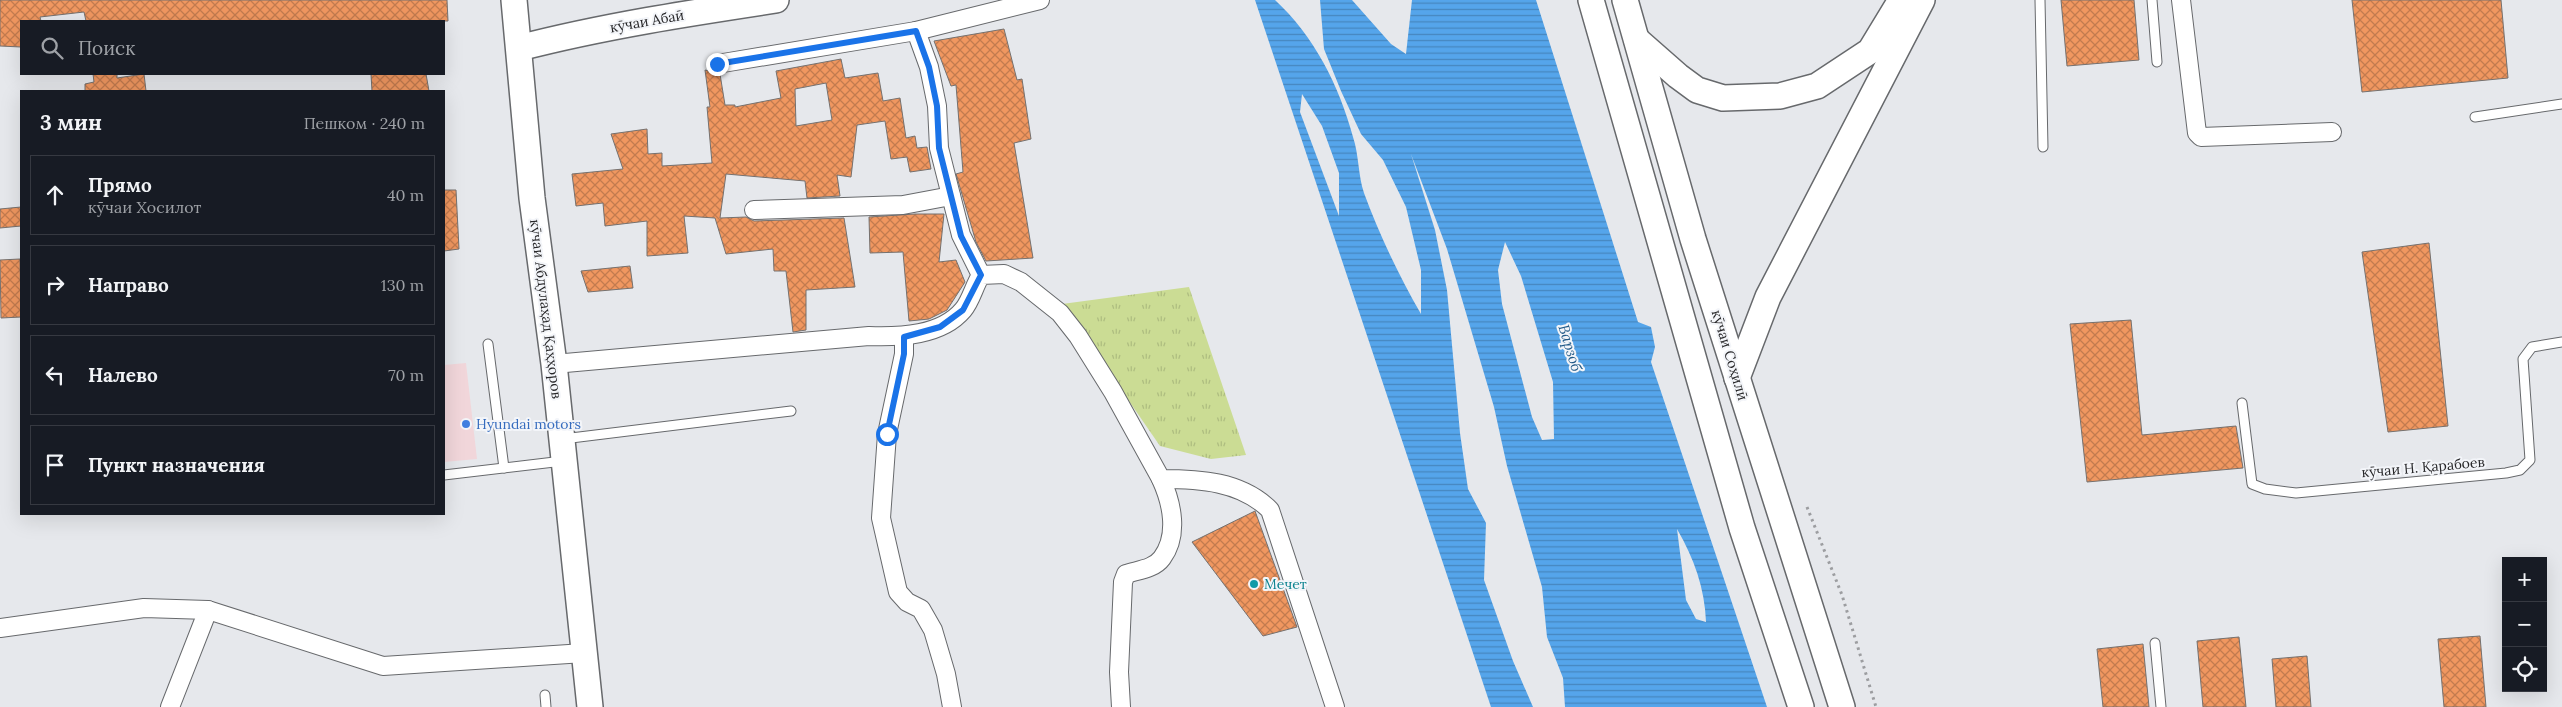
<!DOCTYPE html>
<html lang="ru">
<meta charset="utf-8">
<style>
:root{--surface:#171b24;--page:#242831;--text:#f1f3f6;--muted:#9ea1a6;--line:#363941}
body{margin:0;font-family:Lora,serif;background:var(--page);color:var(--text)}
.controls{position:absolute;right:15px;bottom:15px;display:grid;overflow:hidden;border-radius:0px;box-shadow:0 5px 20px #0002}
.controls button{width:45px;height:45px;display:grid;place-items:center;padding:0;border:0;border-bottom:1px solid var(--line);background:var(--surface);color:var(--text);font:25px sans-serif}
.stop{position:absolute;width:15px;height:15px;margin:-11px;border:4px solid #1a73e8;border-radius:50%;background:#fff}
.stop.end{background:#1a73e8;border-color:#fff;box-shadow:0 1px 5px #0008}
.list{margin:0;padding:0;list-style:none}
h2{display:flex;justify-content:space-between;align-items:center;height:65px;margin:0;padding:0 20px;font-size:21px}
h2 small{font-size:16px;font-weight:400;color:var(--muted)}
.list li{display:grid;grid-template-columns:32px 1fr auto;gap:15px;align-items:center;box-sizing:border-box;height:80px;margin:0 10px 10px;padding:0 10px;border:1px solid var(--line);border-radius:0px}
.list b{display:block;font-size:19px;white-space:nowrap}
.list p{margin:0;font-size:16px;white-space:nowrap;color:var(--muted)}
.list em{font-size:16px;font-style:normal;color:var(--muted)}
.icon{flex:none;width:28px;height:28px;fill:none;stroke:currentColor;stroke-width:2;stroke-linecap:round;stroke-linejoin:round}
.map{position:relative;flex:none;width:2562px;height:707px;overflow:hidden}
.search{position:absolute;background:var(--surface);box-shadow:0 5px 20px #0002;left:20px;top:20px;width:425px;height:55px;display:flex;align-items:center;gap:12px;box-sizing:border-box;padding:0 18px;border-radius:0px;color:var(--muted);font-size:19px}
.panel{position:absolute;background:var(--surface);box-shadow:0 5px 20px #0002;left:20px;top:90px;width:425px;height:425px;border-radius:0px}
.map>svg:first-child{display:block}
.commercial{fill:#f1d6da}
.park{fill:url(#park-tufts)}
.water{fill:url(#water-rules);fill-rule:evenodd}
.building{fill:url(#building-cross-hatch);stroke:#75716f;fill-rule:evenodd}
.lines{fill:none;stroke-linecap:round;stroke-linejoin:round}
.service-casing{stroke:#67696c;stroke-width:11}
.minor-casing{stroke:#67696c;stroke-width:20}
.secondary-casing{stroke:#67696c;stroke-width:28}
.path{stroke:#9c9da0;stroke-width:3;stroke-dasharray:2.5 4;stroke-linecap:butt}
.service{stroke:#fff;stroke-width:9}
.minor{stroke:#fff;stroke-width:18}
.secondary{stroke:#fff;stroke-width:25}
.route{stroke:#1a73e8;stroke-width:6}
.shop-dot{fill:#3f7fe0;stroke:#f3f5f9;stroke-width:2}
.culture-dot{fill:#0f9aa8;stroke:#f3f5f9;stroke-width:2}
.labels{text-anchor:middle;stroke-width:4;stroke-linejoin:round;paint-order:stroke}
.street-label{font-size:14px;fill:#272729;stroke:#f3f5f9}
.shop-label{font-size:14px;fill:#366cbe;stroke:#f3f5f9;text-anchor:start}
.culture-label{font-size:14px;fill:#0d838f;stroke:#f3f5f9;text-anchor:start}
.water-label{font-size:15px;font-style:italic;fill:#225a88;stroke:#f3f5f9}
</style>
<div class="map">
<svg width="2562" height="707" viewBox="0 0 2562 707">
<defs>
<pattern id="park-tufts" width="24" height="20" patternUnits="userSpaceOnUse" patternTransform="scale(1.25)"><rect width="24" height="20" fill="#cbdc94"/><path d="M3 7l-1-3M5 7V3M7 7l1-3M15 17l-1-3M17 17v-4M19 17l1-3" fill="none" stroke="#aebd80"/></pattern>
<pattern id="water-rules" width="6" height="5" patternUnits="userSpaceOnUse" patternTransform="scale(1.25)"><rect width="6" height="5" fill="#55a5eb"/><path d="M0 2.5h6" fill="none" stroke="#4686be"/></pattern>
<pattern id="building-cross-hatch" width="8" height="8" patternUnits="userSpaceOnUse" patternTransform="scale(1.25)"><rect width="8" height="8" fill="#f09760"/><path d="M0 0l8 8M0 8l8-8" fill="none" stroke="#c27b4f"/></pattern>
</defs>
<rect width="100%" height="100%" fill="#e6e8ec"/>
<polygon class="commercial" points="466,363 477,459 444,462 444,365"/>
<polygon class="park" points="1189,287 1246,455 1211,459 1160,446 1062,304"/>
<path class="water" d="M 1255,0 L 1275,0 C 1314,36 1339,85 1353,137 C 1359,155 1358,175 1364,193 C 1379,234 1399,276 1421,314 L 1421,270 L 1406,207 L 1383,160 L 1361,134 L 1341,91 L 1324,49 L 1320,0 L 1352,0 L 1391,44 L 1406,54 L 1412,0 L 1536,0 L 1638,322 L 1651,327 L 1655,347 L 1651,362 L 1767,707 L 1565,707 L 1563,678 L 1547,637 L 1542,587 L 1507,466 L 1494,407 L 1447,249 L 1411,154 L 1435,230 L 1447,290 L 1460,433 L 1468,489 L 1486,523 L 1484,580 L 1513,661 L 1533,707 L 1491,707 ZM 1302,94 L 1322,126 L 1339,173 L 1339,216 L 1300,112 ZM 1505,242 L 1521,276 L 1553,382 L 1554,439 L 1542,440 L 1532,417 L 1502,304 L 1498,270 ZM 1677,529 C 1694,558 1705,589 1706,622 L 1696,619 L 1686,600 Z"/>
<g class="building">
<polygon points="0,0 447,0 448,21 86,21 84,12 40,17 41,21 21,21 21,47 0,46"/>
<polygon points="2061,0 2134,0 2139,60 2067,66"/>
<polygon points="2352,0 2501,0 2508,78 2362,92"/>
<polygon points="1004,29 1017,80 1022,79 1031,139 1014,143 1033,258 986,261 976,242 956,174 963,172 956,85 951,86 934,41"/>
<path d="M 841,59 L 845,78 L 878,73 L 883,101 L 900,98 L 906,138 L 915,136 L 917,148 L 927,147 L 931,169 L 910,172 L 907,157 L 891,159 L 885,121 L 857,125 L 851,177 L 837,175 L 840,196 L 807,198 L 805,181 L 726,174 L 720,218 L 746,217 L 754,221 L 844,218 L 855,287 L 806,290 L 806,330 L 793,332 L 786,271 L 774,271 L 773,249 L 726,254 L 715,218 L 684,216 L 688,253 L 647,256 L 647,221 L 605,226 L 603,203 L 576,206 L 572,174 L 623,169 L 611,134 L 647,129 L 648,154 L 662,153 L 662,166 L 712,163 L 707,107 L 710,107 L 705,70 L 720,74 L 725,105 L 735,105 L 735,107 L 781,98 L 776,71 ZM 826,83 L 832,120 L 796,126 L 795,89 Z"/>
<polygon points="93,74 117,74 117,78 144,74 146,91 85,91 85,84 94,82"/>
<polygon points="371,74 426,74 429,91 372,91"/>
<polygon points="444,190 456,190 459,249 444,251"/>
<polygon points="21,207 21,226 0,228 0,209"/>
<polygon points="915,214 944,214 939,262 956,260 965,282 947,310 929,319 909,321 903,252 870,253 869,217"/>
<polygon points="2429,243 2448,426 2388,432 2362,252"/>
<polygon points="20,259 21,317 1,318 0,260"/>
<polygon points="630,266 633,288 588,292 581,271"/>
<polygon points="2131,320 2142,435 2236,426 2243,468 2087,482 2070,324"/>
<polygon points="1255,511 1297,627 1263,636 1192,542"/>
<polygon points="2480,636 2486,707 2444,707 2438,639"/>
<polygon points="2239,637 2246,707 2203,707 2197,641"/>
<polygon points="2143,644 2149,707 2103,707 2097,649"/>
<polygon points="2307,656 2311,707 2276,707 2272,659"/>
</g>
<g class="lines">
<defs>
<g id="service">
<polyline points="2040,0 2043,147"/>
<polyline points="2152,0 2157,62"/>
<polyline points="2475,117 2562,104"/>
<polyline points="488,344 504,468"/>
<polyline points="2242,403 2252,484 2265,489 2296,493 2506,473 2520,470 2530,460 2523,359 2532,347 2562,342"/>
<polyline points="563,439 791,411"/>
<polyline points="444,475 563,461"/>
<polyline points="2155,643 2161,707"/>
<polyline points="545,695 546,707"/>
</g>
<g id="minor">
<polyline points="2181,0 2197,133 2201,137 2332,132"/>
<polyline points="916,31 929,67 937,106 939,148 961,235 981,275"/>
<polyline points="717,64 916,31 1040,0"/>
<polyline points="754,210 903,205 951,196"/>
<polyline points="904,337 904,354 887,434 881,518 898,592 907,602 921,609 933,630 946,674 952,707"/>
<path d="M 554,364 L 869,336 C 900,337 941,336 963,310 C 971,301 974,286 981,275 L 1004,274 L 1021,282 L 1060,313 L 1078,336 L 1113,392 L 1161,479 C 1199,479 1241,481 1270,510 L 1335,707"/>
<polyline points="0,628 144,608 208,610 383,666 584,653"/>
<polyline points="170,707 208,610"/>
<path d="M 1121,707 L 1119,672 L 1123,582 L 1126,574 C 1138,570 1154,569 1162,558 C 1179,535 1172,503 1161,479"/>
</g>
<g id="secondary">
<polyline points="514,0 532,198 554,364 590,707"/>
<polyline points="1591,0 1742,528 1801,707"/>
<polyline points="1625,0 1693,239 1842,707"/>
<polyline points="1637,40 1678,76 1697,90 1723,98 1780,96 1817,86 1870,51 1901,0"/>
<path d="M 519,48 C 604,26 690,13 776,0"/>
<polyline points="1737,378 1768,297 1922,0"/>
</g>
</defs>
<use href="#service" class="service-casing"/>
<use href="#minor" class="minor-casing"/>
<use href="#secondary" class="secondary-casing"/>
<polyline class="path" points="1807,507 1842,595 1876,707"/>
<use href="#service" class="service"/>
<use href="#minor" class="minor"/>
<use href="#secondary" class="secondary"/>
</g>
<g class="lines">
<polyline class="route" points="717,64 916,31 929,67 937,106 939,148 961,236 981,275 963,310 940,327 904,337 904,354 887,434"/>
</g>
<circle class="shop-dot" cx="466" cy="424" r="5"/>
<circle class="culture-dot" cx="1254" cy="584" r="5"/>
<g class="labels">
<g class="street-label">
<text transform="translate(647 21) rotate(-10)" y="5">кӯчаи Абаӣ</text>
<text transform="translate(546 309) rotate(83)" y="5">кӯчаи Абдулаҳад Қаҳҳоров</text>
<text transform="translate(1730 355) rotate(73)" y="5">кӯчаи Соҳилӣ</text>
<text transform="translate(2423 467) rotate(-5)" y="5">кӯчаи Н. Қарабоев</text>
</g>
<g class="shop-label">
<text x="476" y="429">Hyundai motors</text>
</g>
<g class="culture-label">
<text x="1264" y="589">Мечет</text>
</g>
<g class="water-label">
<text transform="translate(1570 348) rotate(73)" y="5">Варзоб</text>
</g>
</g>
</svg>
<div class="controls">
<button>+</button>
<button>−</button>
<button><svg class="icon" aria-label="locate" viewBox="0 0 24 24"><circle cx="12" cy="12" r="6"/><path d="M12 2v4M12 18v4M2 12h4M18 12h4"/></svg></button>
</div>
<div class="stop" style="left:887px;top:434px"></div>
<div class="stop end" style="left:717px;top:64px"></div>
<div class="search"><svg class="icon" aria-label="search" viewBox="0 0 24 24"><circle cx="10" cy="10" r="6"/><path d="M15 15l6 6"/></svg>Поиск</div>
<section class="panel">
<h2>3 мин<small>Пешком · 240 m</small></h2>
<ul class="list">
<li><svg class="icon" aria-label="ahead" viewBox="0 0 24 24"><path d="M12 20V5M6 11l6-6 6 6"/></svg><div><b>Прямо</b><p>кӯчаи Хосилот</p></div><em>40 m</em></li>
<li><svg class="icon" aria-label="right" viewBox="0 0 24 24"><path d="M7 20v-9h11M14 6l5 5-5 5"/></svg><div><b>Направо</b></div><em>130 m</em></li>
<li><svg class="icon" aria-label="left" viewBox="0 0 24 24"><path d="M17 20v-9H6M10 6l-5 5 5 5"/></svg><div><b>Налево</b></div><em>70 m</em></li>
<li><svg class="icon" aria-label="arrive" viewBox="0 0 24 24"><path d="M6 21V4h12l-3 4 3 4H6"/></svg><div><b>Пункт назначения</b></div></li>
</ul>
</section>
</div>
